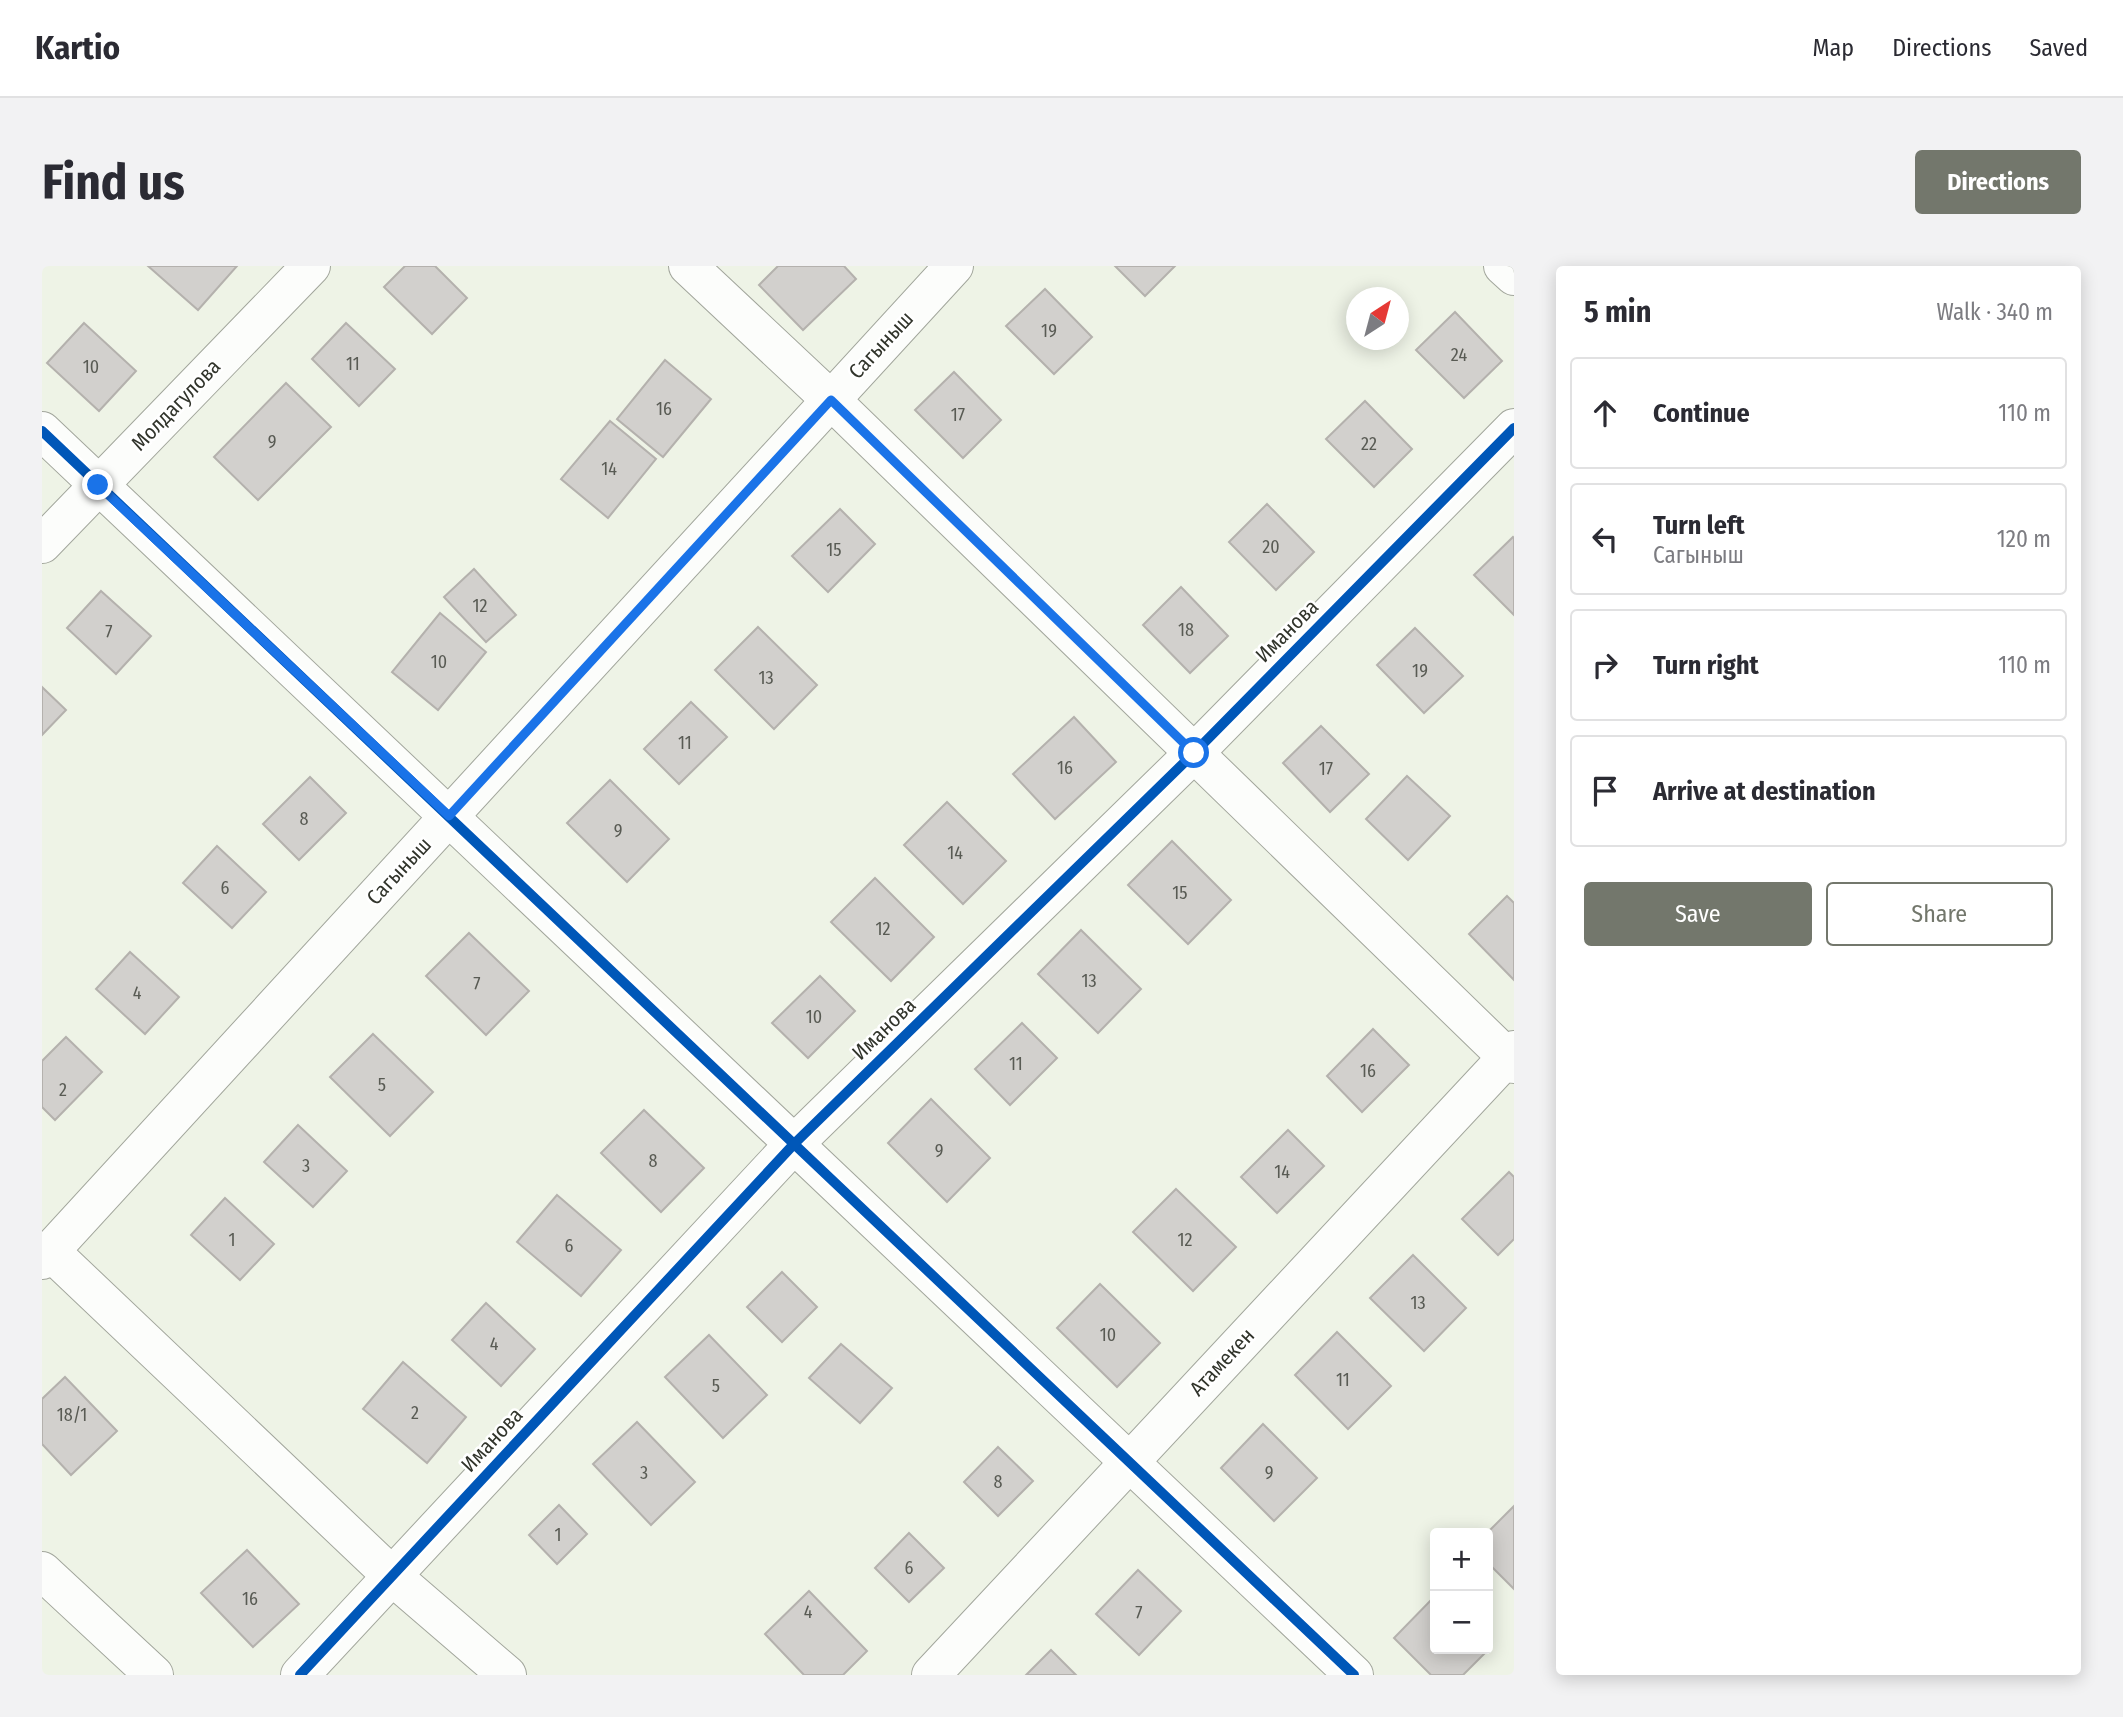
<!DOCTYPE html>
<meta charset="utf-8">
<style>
:root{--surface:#fff;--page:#f2f2f3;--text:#2b2b33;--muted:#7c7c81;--line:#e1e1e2;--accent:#73776c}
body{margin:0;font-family:"Fira Sans Condensed",sans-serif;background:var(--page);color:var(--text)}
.controls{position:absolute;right:21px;bottom:21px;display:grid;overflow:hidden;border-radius:7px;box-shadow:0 4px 18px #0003}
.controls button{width:63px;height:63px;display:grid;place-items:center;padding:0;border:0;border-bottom:2px solid var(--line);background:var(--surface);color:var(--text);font:35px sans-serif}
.compass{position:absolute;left:1304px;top:21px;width:63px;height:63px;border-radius:50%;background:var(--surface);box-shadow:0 4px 18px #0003;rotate:36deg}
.stop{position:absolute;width:21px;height:21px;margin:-16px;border:5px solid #1a73e8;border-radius:50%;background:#fff}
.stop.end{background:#1a73e8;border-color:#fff;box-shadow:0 2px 7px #0008}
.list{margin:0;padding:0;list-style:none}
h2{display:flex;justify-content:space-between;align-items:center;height:91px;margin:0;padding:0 28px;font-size:30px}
h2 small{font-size:23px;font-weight:400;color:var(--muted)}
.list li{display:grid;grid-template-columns:46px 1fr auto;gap:21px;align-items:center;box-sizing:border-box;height:112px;margin:0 14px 14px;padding:0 14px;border:2px solid var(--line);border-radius:7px}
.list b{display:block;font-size:26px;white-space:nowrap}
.list p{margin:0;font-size:23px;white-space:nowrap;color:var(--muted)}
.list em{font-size:23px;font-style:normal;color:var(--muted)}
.actions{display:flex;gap:14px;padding:21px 28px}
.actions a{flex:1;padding:16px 0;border:2px solid var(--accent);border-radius:7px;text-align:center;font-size:24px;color:var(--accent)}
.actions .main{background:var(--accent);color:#fff}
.icon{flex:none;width:38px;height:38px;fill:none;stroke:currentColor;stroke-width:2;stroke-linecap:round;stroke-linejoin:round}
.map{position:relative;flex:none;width:1472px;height:1409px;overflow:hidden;border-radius:7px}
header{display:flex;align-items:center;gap:42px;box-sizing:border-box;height:98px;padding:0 35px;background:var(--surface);border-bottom:2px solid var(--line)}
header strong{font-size:33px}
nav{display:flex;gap:38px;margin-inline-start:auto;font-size:24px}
.intro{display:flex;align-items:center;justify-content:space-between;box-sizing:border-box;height:168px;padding:0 42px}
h1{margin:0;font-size:49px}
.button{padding:18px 32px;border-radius:7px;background:var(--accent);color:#fff;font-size:24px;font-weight:700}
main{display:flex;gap:42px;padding:0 42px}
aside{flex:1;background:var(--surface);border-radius:7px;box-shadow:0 4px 18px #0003}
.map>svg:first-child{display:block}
.building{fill:#d2d0cd;stroke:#b4b1ad;stroke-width:2}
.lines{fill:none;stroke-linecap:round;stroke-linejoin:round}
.minor-casing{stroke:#a2a69c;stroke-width:40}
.minor{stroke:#fcfdfb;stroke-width:38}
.cycleway-casing{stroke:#fff;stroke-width:15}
.cycleway{stroke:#0057b8;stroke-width:10}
.route{stroke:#1a73e8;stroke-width:9}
.labels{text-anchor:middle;stroke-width:5;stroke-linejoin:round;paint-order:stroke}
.number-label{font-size:18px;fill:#595b54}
.street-label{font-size:21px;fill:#31342b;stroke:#fff}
</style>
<header>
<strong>Kartio</strong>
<nav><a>Map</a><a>Directions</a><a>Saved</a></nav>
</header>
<div class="intro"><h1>Find us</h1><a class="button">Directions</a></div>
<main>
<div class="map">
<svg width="1472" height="1409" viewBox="0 0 1472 1409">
<rect width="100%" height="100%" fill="#eef3e6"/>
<g class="building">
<polygon points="106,0 195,0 156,44"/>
<polygon points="363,0 393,0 425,32 390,68 342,21"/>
<polygon points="736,0 802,0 814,13 761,64 717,19"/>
<polygon points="1073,0 1133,0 1103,30"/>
<polygon points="1003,23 1050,71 1012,108 964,60"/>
<polygon points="1413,46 1460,95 1422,132 1374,84"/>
<polygon points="42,57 94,105 57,145 5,97"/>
<polygon points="304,57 353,103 317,140 270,93"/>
<polygon points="623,94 669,133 621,191 575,153"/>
<polygon points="912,106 959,154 921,192 873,144"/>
<polygon points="244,117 289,161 216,234 172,191"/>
<polygon points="1323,135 1370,183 1332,221 1284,173"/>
<polygon points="568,155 614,193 566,252 519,213"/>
<polygon points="1225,238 1272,286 1234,324 1187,276"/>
<polygon points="798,243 833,278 786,326 750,290"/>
<polygon points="1471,271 1472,272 1472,349 1432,309"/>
<polygon points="432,303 474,349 444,376 402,331"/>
<polygon points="1139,321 1186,370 1148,407 1101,359"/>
<polygon points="59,325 109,370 74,408 25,362"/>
<polygon points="398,347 444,386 396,444 350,406"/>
<polygon points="716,361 775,419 732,463 673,404"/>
<polygon points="1373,362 1421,410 1382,447 1335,399"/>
<polygon points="0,421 24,444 0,469"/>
<polygon points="649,436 685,471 637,518 602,483"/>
<polygon points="1032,451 1074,496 1013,553 971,508"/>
<polygon points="1279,460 1327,508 1288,546 1241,497"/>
<polygon points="1365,510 1408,550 1366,594 1324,553"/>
<polygon points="268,511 304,547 257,594 221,558"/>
<polygon points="568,514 627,573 585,616 525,557"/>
<polygon points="905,536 964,595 921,638 862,579"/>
<polygon points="1130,575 1189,634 1146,678 1086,619"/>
<polygon points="175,580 224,626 190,662 141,617"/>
<polygon points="833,612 892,671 849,715 789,656"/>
<polygon points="1465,630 1472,637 1472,714 1427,668"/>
<polygon points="1039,664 1099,723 1056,767 996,708"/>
<polygon points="427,667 487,725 444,769 384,710"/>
<polygon points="88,686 137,731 103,768 54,723"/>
<polygon points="778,710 813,745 766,792 730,757"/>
<polygon points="980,757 1015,792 968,839 933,803"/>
<polygon points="1331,763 1367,799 1320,846 1285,810"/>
<polygon points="331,768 391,826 348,870 288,811"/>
<polygon points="24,771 60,806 13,854 0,841 0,795"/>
<polygon points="889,833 948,892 905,936 846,877"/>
<polygon points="602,844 662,902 619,946 559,887"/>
<polygon points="256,859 305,905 271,941 222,896"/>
<polygon points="1246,864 1282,900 1235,947 1199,911"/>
<polygon points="1467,906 1472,911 1472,973 1456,989 1420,953"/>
<polygon points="1134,923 1194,981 1151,1025 1091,966"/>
<polygon points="515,929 579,984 539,1030 475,976"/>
<polygon points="183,932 232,978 198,1014 149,969"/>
<polygon points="1371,989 1424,1042 1382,1085 1328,1032"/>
<polygon points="740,1006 775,1041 740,1076 705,1041"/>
<polygon points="1058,1018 1118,1077 1075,1121 1015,1062"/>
<polygon points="444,1037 493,1083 459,1120 410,1074"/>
<polygon points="1295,1066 1349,1120 1306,1163 1253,1109"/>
<polygon points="667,1069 725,1129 681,1172 623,1111"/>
<polygon points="799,1078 850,1122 818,1157 767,1112"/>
<polygon points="361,1096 424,1151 385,1197 321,1143"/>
<polygon points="23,1111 75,1165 29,1209 0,1178 0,1133"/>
<polygon points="595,1156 653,1216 609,1259 551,1198"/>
<polygon points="1221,1158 1275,1212 1232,1255 1179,1202"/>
<polygon points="956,1181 991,1215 956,1250 922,1216"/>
<polygon points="517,1239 545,1268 515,1298 487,1269"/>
<polygon points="1472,1240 1472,1323 1446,1297 1445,1267"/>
<polygon points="867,1267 902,1302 867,1336 833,1302"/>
<polygon points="205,1284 257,1338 211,1381 159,1327"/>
<polygon points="1096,1304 1139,1345 1097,1389 1054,1348"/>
<polygon points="767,1325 825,1385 801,1409 762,1409 723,1368"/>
<polygon points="1393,1330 1393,1383 1446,1383 1446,1380 1448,1382 1421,1409 1389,1409 1352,1372"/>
<polygon points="1009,1384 1034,1409 984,1409"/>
</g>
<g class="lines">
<defs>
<g id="minor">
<polyline points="646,0 789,134 1472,798"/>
<polyline points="1461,0 1472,10"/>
<polyline points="0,165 1312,1409"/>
<polyline points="0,278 269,0"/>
<polyline points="8,985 350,1310 465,1409"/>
<polyline points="0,994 912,0"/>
<polyline points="0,1305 112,1409"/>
<polyline points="258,1409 752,878 1152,487 1472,162"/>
<polyline points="889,1409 1472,784"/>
</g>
</defs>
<use href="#minor" class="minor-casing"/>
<use href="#minor" class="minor"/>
<defs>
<g id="cycleway">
<polyline points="0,165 1312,1409"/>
<polyline points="258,1409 752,878 1152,487 1472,162"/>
</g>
</defs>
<use href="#cycleway" class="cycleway-casing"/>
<use href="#cycleway" class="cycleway"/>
</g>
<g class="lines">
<polyline class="route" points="56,219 407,550 789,134 1152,487"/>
</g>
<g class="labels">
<g class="number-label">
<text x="1007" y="71">19</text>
<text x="1417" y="95">24</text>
<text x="311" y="104">11</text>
<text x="49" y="107">10</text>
<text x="622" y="149">16</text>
<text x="916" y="155">17</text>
<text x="230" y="182">9</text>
<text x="1327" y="184">22</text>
<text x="567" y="209">14</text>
<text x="1229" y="287">20</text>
<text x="792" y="290">15</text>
<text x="438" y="346">12</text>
<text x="1144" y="370">18</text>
<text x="67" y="372">7</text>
<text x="397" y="402">10</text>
<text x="1378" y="411">19</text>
<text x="724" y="418">13</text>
<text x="643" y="483">11</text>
<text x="1023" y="508">16</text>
<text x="1284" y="509">17</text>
<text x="262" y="559">8</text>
<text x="576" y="571">9</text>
<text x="913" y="593">14</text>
<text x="183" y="628">6</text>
<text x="1138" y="633">15</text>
<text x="841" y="669">12</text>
<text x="1047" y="721">13</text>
<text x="435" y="724">7</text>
<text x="95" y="733">4</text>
<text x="772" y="757">10</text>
<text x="974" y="804">11</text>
<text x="1326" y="811">16</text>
<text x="340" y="825">5</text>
<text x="21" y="830">2</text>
<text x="897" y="891">9</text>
<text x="611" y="901">8</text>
<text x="264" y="906">3</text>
<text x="1240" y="912">14</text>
<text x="190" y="980">1</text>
<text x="1143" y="980">12</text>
<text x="527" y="986">6</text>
<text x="1376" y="1043">13</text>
<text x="1066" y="1075">10</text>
<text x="452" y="1084">4</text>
<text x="1301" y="1120">11</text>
<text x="674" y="1126">5</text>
<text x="373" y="1153">2</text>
<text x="30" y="1155">18/1</text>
<text x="602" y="1213">3</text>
<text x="1227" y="1213">9</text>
<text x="956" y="1222">8</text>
<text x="516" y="1275">1</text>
<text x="867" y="1308">6</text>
<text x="208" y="1339">16</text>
<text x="766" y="1352">4</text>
<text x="1097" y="1353">7</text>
</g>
<g class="street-label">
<text transform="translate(839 79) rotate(-47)" y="7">Сагыныш</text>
<text transform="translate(134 139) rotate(-46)" y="7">Молдагулова</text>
<text transform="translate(1245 365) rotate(-45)" y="7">Иманова</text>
<text transform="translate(357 605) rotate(-47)" y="7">Сагыныш</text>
<text transform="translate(842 763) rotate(-44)" y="7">Иманова</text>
<text transform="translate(1180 1096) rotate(-47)" y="7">Атамекен</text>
<text transform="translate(450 1174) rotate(-47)" y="7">Иманова</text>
</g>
</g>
</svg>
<div class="controls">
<button>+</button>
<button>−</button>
</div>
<svg class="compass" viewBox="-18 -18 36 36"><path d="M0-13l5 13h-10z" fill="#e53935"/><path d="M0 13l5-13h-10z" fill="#7c7c81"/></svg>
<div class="stop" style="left:1152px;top:487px"></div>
<div class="stop end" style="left:56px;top:219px"></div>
</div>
<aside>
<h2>5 min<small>Walk · 340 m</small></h2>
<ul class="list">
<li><svg class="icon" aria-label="ahead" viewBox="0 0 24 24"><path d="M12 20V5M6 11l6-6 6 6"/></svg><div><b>Continue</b></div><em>110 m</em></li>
<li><svg class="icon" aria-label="left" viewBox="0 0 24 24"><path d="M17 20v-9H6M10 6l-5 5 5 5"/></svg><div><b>Turn left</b><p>Сагыныш</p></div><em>120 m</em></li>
<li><svg class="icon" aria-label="right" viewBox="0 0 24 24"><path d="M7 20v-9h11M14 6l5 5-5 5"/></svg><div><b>Turn right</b></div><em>110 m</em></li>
<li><svg class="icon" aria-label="arrive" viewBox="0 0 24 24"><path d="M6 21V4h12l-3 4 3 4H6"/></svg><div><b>Arrive at destination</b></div></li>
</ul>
<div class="actions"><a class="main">Save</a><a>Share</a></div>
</aside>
</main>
